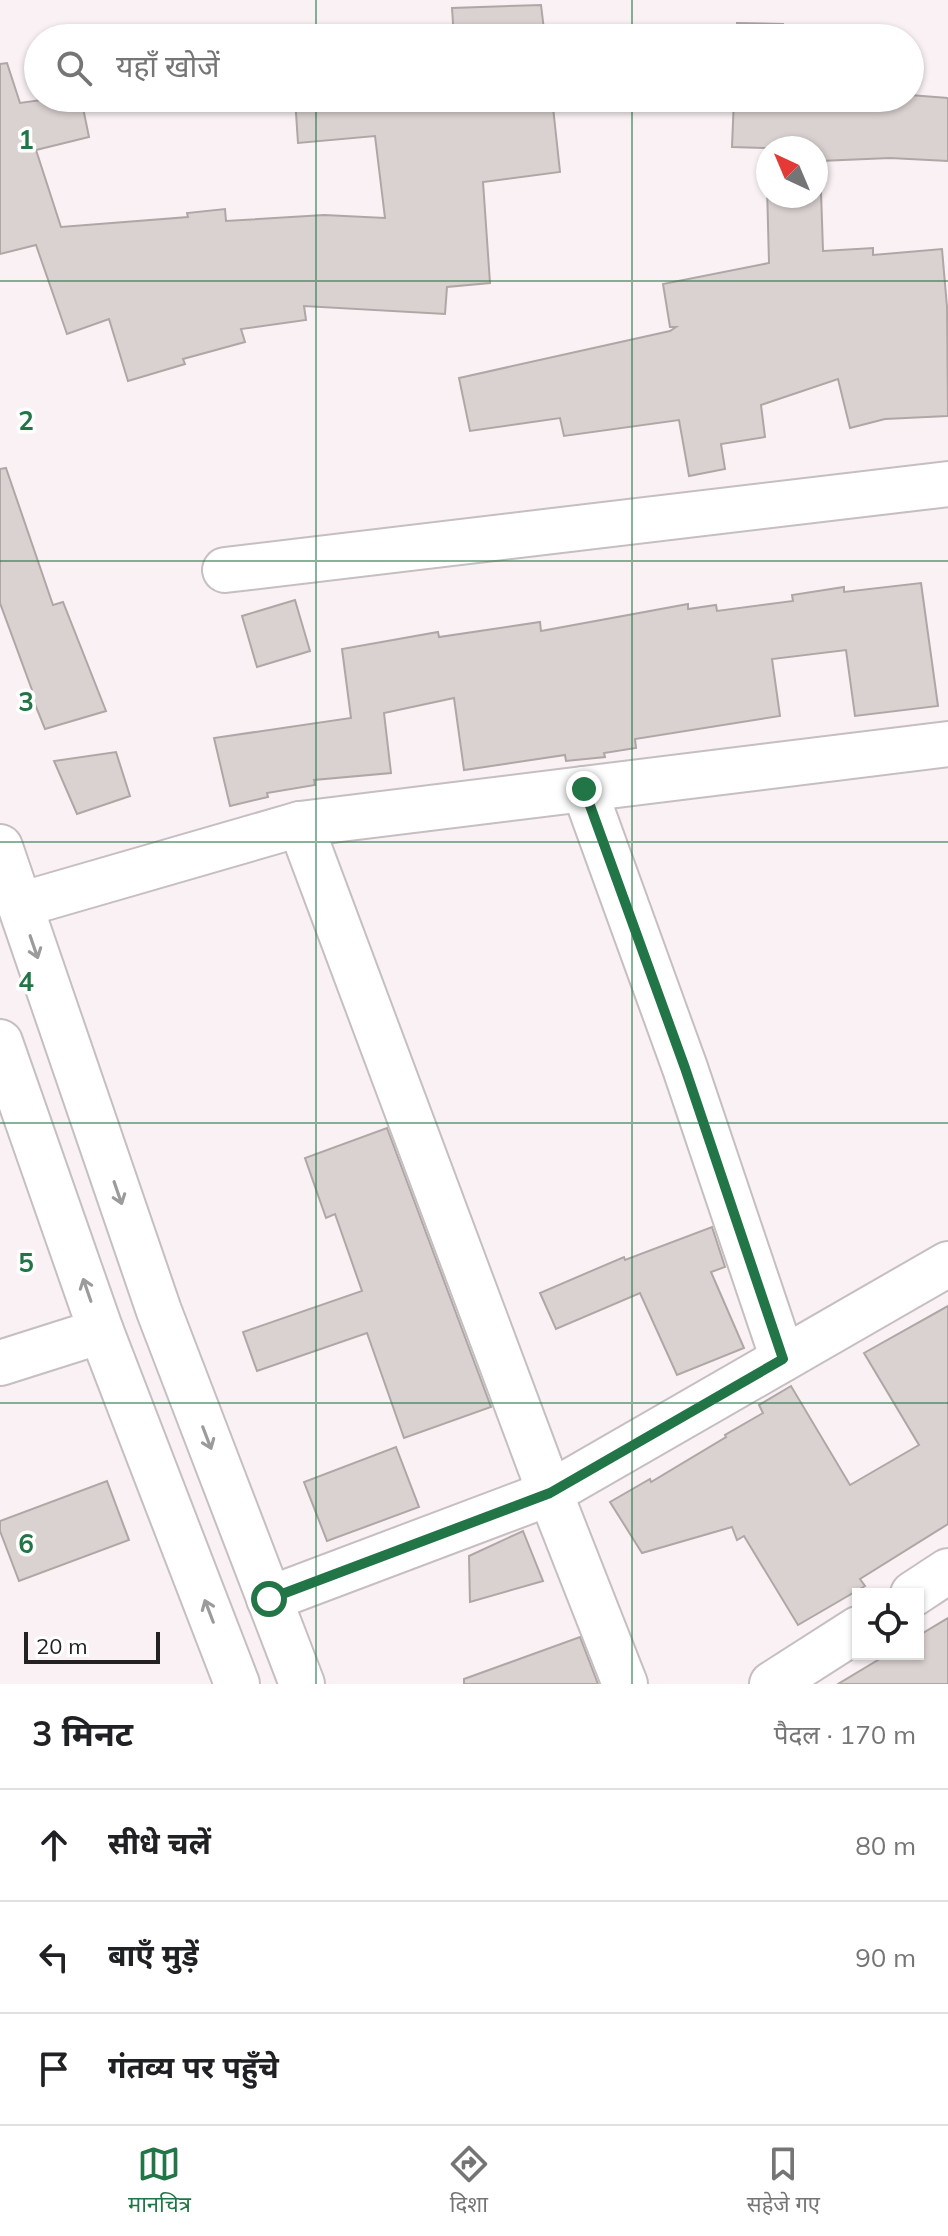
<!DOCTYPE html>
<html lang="hi">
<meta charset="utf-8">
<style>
:root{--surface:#fff;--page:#f2f2f2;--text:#202124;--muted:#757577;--line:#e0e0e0;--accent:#227546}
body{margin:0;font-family:Mulish,"Noto Sans Devanagari",sans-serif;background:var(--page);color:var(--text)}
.controls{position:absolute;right:24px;bottom:24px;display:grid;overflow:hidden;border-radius:0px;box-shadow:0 2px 6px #0004}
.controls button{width:72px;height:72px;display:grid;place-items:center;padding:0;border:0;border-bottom:2px solid var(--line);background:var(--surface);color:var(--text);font:40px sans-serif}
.compass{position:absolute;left:756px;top:136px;width:72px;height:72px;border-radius:50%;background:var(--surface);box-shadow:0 2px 6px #0004;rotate:316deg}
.scale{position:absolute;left:24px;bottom:20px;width:136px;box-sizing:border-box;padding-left:8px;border:4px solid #242122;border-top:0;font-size:22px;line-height:28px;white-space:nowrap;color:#242122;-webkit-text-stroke:6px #fff;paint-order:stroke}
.stop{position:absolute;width:24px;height:24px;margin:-18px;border:6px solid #227546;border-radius:50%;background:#fff}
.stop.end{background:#227546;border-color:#fff;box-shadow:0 2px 8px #0008}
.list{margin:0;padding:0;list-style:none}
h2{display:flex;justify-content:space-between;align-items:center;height:104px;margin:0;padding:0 32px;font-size:34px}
h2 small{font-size:26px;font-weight:400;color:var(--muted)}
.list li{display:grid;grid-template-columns:52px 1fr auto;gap:24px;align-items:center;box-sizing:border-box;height:112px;padding:0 32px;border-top:2px solid var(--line)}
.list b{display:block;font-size:30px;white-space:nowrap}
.list em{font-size:26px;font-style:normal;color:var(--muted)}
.icon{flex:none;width:44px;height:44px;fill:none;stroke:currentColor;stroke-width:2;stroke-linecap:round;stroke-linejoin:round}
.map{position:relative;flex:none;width:948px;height:1684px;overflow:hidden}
.search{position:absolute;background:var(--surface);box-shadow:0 2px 6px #0004;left:24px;right:24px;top:24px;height:88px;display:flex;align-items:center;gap:20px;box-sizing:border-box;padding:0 28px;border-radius:44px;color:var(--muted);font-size:30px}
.sheet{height:440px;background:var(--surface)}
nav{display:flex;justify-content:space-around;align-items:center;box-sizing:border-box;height:112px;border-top:2px solid var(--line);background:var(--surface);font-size:22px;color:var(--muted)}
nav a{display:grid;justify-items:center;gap:4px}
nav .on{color:var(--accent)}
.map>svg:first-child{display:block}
.building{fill:#dad2d0;stroke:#afa7a6;stroke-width:2;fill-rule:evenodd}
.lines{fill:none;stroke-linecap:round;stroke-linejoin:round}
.minor-casing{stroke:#c6bec0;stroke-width:48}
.major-casing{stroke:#c6bec0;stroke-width:48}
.minor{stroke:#fff;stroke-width:44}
.major{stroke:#fff;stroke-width:44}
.oneway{stroke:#9c9b9c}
.route{stroke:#227546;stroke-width:10}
.grid{fill:none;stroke:#227546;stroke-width:2;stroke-opacity:0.55}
.grid-label{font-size:26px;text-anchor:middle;font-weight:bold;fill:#227546;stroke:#fff;stroke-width:7;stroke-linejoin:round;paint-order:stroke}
</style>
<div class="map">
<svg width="948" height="1684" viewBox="0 0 948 1684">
<rect width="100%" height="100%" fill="#f9f1f3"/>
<g class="building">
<polygon points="541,5 545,38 454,38 452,8"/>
<polygon points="737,23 783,24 783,31 823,29 823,38 736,38"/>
<polygon points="7,63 20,103 56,98 81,98 89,137 36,150 61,227 188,217 187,213 225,209 226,221 324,215 385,218 375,136 298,143 295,98 552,98 560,172 483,182 490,283 447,287 445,314 304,306 306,320 241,329 245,342 183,359 185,364 128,381 109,319 67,334 36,245 0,254 0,64"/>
<path d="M 910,95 L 948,98 L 948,161 L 890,158 L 820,161 L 823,251 L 873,248 L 873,255 L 942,249 L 947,307 L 948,416 L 885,419 L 850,428 L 838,379 L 761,405 L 765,437 L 721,444 L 725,469 L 689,476 L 679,420 L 564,436 L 560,418 L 470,431 L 459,378 L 670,331 L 676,327 L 670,327 L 663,284 L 769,263 L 766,148 L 732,147 L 734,98 L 825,98 L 825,106 L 892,102 L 893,98 L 910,98 ZM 768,148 L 816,148 L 816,196 L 768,196 Z"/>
<polygon points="6,468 53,605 63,602 106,711 45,729 30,692 32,690 0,603 0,469"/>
<polygon points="921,583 938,706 855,716 846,650 772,659 780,716 635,739 636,748 604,753 605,757 566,761 565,755 464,770 454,698 384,713 391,773 314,780 315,785 267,793 268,797 230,806 214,738 351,718 342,649 438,632 439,637 540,622 541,631 688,604 688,609 716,605 717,611 793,601 792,595 844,587 844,592"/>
<polygon points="295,600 310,651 257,667 242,616"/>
<polygon points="116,752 130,796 77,814 54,761"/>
<polygon points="387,1128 491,1407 404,1438 367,1333 257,1371 243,1332 362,1291 335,1214 326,1218 305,1158"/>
<polygon points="712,1227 725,1267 711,1272 744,1348 677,1375 640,1293 556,1329 540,1293 624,1257 625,1260"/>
<polygon points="948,1306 948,1524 860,1579 865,1586 798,1625 744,1536 737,1540 732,1527 642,1553 610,1502 650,1479 651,1482 726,1437 725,1435 763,1413 759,1405 791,1386 850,1485 919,1445 864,1353"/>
<polygon points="396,1447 419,1507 327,1541 304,1482"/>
<polygon points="107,1481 129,1540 19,1581 0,1531 0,1521"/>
<polygon points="523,1531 543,1581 470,1602 469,1556"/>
<polygon points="948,1618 948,1684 838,1684 888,1654 918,1654 918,1636"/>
<polygon points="580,1637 598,1684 464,1684 464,1679"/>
</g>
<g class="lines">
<defs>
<g id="minor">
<polyline points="225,570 948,484"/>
<polyline points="584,789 685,1068 783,1359"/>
<polyline points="300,824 550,1493 625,1684"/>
<polyline points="20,905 300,824 948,744"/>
<polyline points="0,1363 101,1331"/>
<polyline points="913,1594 948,1571"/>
<polyline points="269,1599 550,1493 948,1264"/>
<polyline points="772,1684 858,1629"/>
</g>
<g id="major">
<polyline points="0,847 159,1311 302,1684"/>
<polyline points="0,1042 101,1331 237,1684"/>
</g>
</defs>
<use href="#minor" class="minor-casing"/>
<use href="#major" class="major-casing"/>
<use href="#minor" class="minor"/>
<use href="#major" class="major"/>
</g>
<defs><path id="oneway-shaft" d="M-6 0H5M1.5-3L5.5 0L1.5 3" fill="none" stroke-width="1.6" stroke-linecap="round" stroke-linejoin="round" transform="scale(2)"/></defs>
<g class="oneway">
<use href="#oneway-shaft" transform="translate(34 947) rotate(71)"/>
<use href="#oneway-shaft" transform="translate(118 1193) rotate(71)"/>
<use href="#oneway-shaft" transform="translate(87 1290) rotate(-109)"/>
<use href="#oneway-shaft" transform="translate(207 1438) rotate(69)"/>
<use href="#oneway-shaft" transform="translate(209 1611) rotate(-111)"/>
</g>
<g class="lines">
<polyline class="route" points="269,1599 550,1493 783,1359 685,1068 584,789"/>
</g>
<path class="grid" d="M 316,0 L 316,38M 632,0 L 632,38M 316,98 L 316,1684M 632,98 L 632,1684M 0,281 L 948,281M 0,561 L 948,561M 0,842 L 948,842M 0,1123 L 948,1123M 0,1403 L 948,1403"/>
<g class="grid-label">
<text x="26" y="149">1</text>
<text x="26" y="430">2</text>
<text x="26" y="711">3</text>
<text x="26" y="991">4</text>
<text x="26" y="1272">5</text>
<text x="26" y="1553">6</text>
</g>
</svg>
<div class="controls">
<button><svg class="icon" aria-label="locate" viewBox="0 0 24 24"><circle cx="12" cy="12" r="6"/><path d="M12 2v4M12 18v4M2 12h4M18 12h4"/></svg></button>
</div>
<svg class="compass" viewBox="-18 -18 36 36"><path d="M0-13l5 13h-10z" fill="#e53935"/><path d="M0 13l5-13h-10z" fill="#757577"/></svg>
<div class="scale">20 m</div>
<div class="stop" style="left:269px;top:1599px"></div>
<div class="stop end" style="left:584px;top:789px"></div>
<div class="search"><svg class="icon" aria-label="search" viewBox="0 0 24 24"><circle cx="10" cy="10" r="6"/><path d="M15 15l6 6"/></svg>यहाँ खोजें</div>
</div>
<section class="sheet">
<h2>3 मिनट<small>पैदल · 170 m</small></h2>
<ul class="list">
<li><svg class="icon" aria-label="ahead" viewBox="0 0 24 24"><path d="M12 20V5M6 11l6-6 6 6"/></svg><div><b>सीधे चलें</b></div><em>80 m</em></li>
<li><svg class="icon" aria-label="left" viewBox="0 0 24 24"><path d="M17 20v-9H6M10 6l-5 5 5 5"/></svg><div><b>बाएँ मुड़ें</b></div><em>90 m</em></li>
<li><svg class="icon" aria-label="arrive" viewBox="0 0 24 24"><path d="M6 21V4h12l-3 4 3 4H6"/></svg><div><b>गंतव्य पर पहुँचे</b></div></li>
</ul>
</section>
<nav>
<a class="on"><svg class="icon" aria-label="map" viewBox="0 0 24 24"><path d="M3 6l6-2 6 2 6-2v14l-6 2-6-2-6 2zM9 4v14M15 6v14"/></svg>मानचित्र</a>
<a><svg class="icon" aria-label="directions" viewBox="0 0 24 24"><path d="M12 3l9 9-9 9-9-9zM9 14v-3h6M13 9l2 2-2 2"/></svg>दिशा</a>
<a><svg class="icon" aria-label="saved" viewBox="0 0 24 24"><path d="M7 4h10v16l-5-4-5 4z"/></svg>सहेजे गए</a>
</nav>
